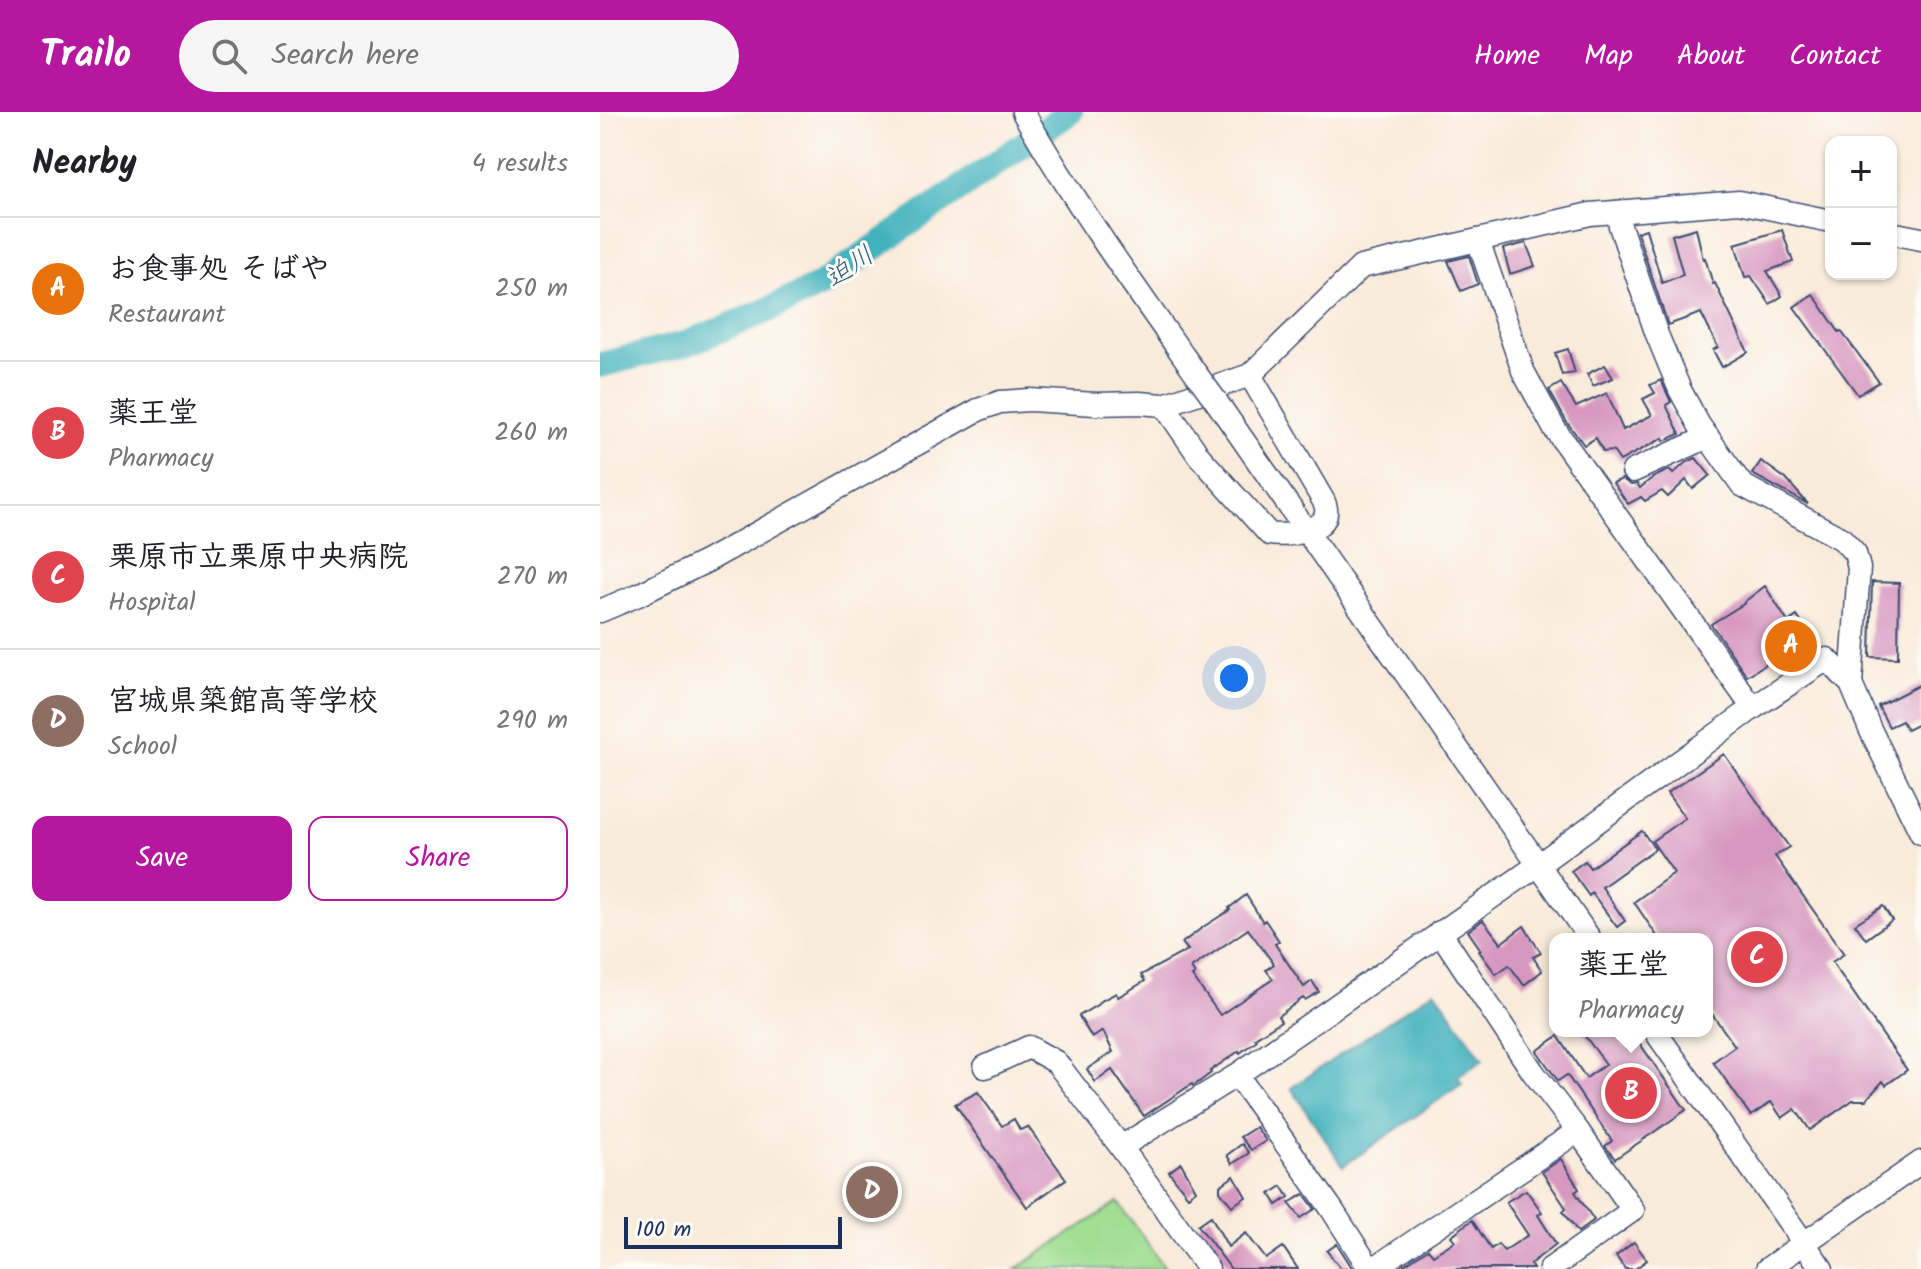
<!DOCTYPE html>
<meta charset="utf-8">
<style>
:root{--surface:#fff;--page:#f6f6f6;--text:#202124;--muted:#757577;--line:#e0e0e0;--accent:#b5179e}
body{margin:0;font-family:Kalam,"Klee One",sans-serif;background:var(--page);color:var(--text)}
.controls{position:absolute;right:24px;top:24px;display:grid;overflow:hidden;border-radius:16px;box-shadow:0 2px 6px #0004}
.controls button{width:72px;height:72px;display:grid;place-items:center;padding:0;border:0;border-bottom:2px solid var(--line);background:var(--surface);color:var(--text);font:40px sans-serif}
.scale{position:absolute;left:24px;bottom:20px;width:218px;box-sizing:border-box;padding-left:8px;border:4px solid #1b2f5e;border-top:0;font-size:22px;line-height:28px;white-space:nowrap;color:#1b2f5e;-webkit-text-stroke:6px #fdfcf7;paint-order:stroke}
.you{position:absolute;left:634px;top:566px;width:28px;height:28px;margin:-20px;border:6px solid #fff;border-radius:50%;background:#1a73e8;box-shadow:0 0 0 12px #1a73e833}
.badge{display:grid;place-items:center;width:52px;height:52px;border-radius:50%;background:var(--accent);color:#fff;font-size:26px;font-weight:700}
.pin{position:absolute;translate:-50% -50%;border:4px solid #fff;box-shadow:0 2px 8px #0006}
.popup{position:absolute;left:949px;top:821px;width:164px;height:104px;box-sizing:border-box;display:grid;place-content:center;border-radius:16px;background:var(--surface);filter:drop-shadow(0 2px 6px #0005);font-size:26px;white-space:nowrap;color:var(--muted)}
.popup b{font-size:30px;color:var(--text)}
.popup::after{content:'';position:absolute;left:50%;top:100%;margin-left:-16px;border:16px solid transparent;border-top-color:var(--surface)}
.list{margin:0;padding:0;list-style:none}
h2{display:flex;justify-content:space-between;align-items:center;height:104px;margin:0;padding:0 32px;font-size:34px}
h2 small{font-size:26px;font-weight:400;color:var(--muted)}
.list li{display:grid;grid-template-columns:52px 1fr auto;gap:24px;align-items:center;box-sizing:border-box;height:144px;padding:0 32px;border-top:2px solid var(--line)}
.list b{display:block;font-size:30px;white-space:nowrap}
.list p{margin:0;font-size:26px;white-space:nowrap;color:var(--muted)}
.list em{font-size:26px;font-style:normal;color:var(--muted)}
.actions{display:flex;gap:16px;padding:24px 32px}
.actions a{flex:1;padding:18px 0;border:2px solid var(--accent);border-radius:16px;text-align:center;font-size:28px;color:var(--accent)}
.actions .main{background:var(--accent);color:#fff}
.icon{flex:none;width:44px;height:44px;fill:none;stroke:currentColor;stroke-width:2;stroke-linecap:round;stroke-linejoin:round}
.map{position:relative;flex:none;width:1321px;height:1157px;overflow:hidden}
header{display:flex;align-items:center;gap:48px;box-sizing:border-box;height:112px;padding:0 40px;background:var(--accent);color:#fff}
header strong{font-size:38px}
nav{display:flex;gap:44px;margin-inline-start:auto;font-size:28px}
.search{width:560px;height:72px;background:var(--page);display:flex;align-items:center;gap:20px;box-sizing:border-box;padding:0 28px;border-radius:44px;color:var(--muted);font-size:30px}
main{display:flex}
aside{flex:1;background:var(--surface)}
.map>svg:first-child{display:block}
.green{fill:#a0de93;stroke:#5e8678;stroke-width:2}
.water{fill:#42b2bd;stroke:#2e708e;stroke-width:2}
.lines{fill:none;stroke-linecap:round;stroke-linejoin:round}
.river{stroke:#42b2bd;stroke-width:26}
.building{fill:#d798c0;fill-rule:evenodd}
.minor-casing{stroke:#3c4b71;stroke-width:25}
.minor{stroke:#fff;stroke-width:22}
.minor-bridge-casing{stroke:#3c4b71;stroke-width:25;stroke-linecap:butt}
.minor-bridge{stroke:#fff;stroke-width:22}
.labels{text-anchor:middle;stroke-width:6;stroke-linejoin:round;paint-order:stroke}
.water-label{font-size:26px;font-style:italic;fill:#295d7f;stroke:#fdfcf7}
</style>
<header>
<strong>Trailo</strong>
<div class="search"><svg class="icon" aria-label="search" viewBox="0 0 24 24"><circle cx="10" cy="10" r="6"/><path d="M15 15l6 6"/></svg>Search here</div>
<nav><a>Home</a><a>Map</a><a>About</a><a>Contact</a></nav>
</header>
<main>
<aside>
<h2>Nearby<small>4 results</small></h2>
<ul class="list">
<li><span class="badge" style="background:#e8710a">A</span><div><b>お食事処 そばや</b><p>Restaurant</p></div><em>250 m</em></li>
<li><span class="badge" style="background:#e0444e">B</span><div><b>薬王堂</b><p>Pharmacy</p></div><em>260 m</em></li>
<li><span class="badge" style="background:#e0444e">C</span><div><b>栗原市立栗原中央病院</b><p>Hospital</p></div><em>270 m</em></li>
<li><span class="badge" style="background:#8d6e63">D</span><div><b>宮城県築館高等学校</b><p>School</p></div><em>290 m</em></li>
</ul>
<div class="actions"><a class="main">Save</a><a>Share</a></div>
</aside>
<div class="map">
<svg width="1321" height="1157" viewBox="0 0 1321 1157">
<rect width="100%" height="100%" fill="#fdfcf7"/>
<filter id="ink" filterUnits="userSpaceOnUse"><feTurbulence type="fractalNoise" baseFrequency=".0125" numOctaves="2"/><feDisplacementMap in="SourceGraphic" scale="16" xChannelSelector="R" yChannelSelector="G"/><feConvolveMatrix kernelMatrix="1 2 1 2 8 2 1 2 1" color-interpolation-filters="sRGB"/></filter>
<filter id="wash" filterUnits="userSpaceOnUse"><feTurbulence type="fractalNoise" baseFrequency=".006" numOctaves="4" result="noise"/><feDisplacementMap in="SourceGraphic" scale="32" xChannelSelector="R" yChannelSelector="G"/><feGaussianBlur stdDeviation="1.8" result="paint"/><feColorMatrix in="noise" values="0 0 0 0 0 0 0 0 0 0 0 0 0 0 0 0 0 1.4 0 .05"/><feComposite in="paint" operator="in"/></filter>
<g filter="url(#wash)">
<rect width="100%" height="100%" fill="#f9ebda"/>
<polygon class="green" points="518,1090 566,1157 416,1157"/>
<polygon class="water" points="835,878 883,948 858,965 862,972 743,1054 691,976"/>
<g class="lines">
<polyline class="river" points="0,253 88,231 168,198 219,174 470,0"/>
</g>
<g id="blocks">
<g class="building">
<polygon points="1096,116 1103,147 1105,146 1113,172 1115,171 1148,240 1122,255 1113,238 1118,235 1101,201 1068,213 1037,120 1046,117 1062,171 1083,163 1072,123"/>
<polygon points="1182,118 1193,150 1167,159 1182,184 1170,192 1151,164 1145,165 1135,132"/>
<polygon points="926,131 935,154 910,162 903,137"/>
<polygon points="869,144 878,172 861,179 848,149"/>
<polygon points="1213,182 1239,220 1241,219 1279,270 1258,283 1194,195"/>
<polygon points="968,237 975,261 962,263 955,241"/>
<polygon points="1005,253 1013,266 993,274 987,262"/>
<polygon points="1061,268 1071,290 1066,293 1080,322 1064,329 1063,326 1020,349 1013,339 1003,340 996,326 984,333 966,309 949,278 961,271 976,295 1007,281 1023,318 1052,303 1043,287 1055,281 1050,273"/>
<polygon points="1096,346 1110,363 1093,377 1086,368 1068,385 1062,379 1045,389 1041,385 1028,392 1013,371 1022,367 1031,373 1037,372 1040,376 1052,366 1069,358 1073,362 1085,351"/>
<polygon points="1161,349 1186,367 1208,392 1152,362"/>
<polygon points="1272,470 1299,471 1298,546 1270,545"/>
<polygon points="1165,474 1188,510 1197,504 1208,521 1186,539 1147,564 1111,512 1145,491 1144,490"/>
<polygon points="1321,572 1321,611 1307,618 1302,609 1289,615 1278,594"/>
<polygon points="1124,642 1189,735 1175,744 1244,842 1232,850 1307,958 1286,973 1283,969 1266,988 1253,988 1210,1018 1195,997 1182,1006 1171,990 1151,1004 1113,950 1135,934 1107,895 1107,827 1059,827 1034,790 1074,761 1052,729 1085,706 1067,681"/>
<polygon points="1042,719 1055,737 1002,775 1025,809 1017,815 992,781 989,784 971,759 985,749 990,756"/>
<path d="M 646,783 L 663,810 L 665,808 L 679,829 L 675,832 L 704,875 L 712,869 L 719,880 L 705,888 L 703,886 L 678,904 L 681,909 L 655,926 L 657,928 L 640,941 L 639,939 L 610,959 L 611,961 L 599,970 L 593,974 L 592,972 L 544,1004 L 512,958 L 495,970 L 487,957 L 513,940 L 503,919 L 492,926 L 479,904 L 500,891 L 499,890 L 516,881 L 518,885 L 545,869 L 541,863 L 588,838 L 582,831 L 603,815 L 630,798 L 629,796 ZM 648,817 L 674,852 L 666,858 L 673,867 L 620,903 L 592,864 L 595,862 L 591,856 Z"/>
<polygon points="1283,794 1292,808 1266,827 1255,812"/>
<polygon points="883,808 901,831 924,814 941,841 933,845 942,859 924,873 909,853 896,862 879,839 881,838 868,819"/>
<polygon points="981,919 1014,919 1027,937 1038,929 1086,998 1015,1047 1005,1034 1012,1029 967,963 958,969 937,939 958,924 986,966 1006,952"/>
<polygon points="378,980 402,1014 414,1007 420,1018 428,1015 466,1067 427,1095 355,992"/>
<polygon points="656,1015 666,1029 651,1038 640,1025"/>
<polygon points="642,1032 649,1041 632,1052 627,1043"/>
<polygon points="961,1047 979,1077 975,1080 994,1108 978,1120 963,1099 966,1096 942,1060"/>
<polygon points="581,1051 596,1078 588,1084 569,1060"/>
<polygon points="634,1064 646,1085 632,1094 620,1079 620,1074"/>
<polygon points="682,1074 689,1085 677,1093 670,1082"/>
<polygon points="926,1078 942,1100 938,1103 956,1132 930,1152 933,1157 798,1157 828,1137 833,1143 855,1129 851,1124 872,1108 891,1137 898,1132 904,1139 928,1123 906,1090"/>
<polygon points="704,1082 715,1097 701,1106 689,1091"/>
<polygon points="611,1104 628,1135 646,1121 666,1147 683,1135 698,1157 631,1157 598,1113"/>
<polygon points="1034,1130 1047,1148 1035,1157 1025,1157 1016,1144"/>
<polygon points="737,1132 753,1157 741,1157 727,1139"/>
</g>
</g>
</g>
<g filter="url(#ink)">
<use href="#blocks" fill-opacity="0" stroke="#3c4b71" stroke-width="2"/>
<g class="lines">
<defs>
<g id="minor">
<path d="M 423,0 C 475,92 536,177 597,263"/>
<polyline points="1017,100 1020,114 1056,220 1080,278 1099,313 1142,373 1242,427 1255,441 1259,456 1251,572"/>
<polyline points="1291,121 1321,127"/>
<polyline points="878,128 923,259 954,316 1153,596"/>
<polyline points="616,289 990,827"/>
<path d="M 564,293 L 599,344 L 669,422 C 684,425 725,420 726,401 C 727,397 725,392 723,388 L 650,263"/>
<polyline points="1033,359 1108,325"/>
<polyline points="0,499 38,483 107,449 378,298 400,290 430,288 496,292 539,291 564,293 650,263 761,155 990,102 1139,90 1231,109"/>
<polyline points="840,820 933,960 978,1019 1033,1098 950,1157"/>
<polyline points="1055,919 1222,1157"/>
<polyline points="385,955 429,935 456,950 521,1035"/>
<polyline points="637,963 731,1096 770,1157"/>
<polyline points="608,1157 521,1035 637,963 938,753 1153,596 1227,547 1251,572 1270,617 1321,721"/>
<polyline points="773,1157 978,1019"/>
<polyline points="1167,1157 1321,1050"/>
</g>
</defs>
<use href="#minor" class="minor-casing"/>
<use href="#minor" class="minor"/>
<defs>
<polyline id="minor-bridge" points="597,263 616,289"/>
</defs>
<use href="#minor-bridge" class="minor-bridge-casing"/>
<use href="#minor-bridge" class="minor-bridge"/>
</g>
</g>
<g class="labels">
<g class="water-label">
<text transform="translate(249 154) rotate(-34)" y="9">迫川</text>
</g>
</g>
</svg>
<div class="controls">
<button>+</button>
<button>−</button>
</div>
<div class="scale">100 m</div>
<div class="you"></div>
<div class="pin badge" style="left:1191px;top:534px;background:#e8710a">A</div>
<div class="pin badge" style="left:1031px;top:981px;background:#e0444e">B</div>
<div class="popup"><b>薬王堂</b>Pharmacy</div>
<div class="pin badge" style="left:1157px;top:845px;background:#e0444e">C</div>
<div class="pin badge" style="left:272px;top:1080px;background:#8d6e63">D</div>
</div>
</main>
